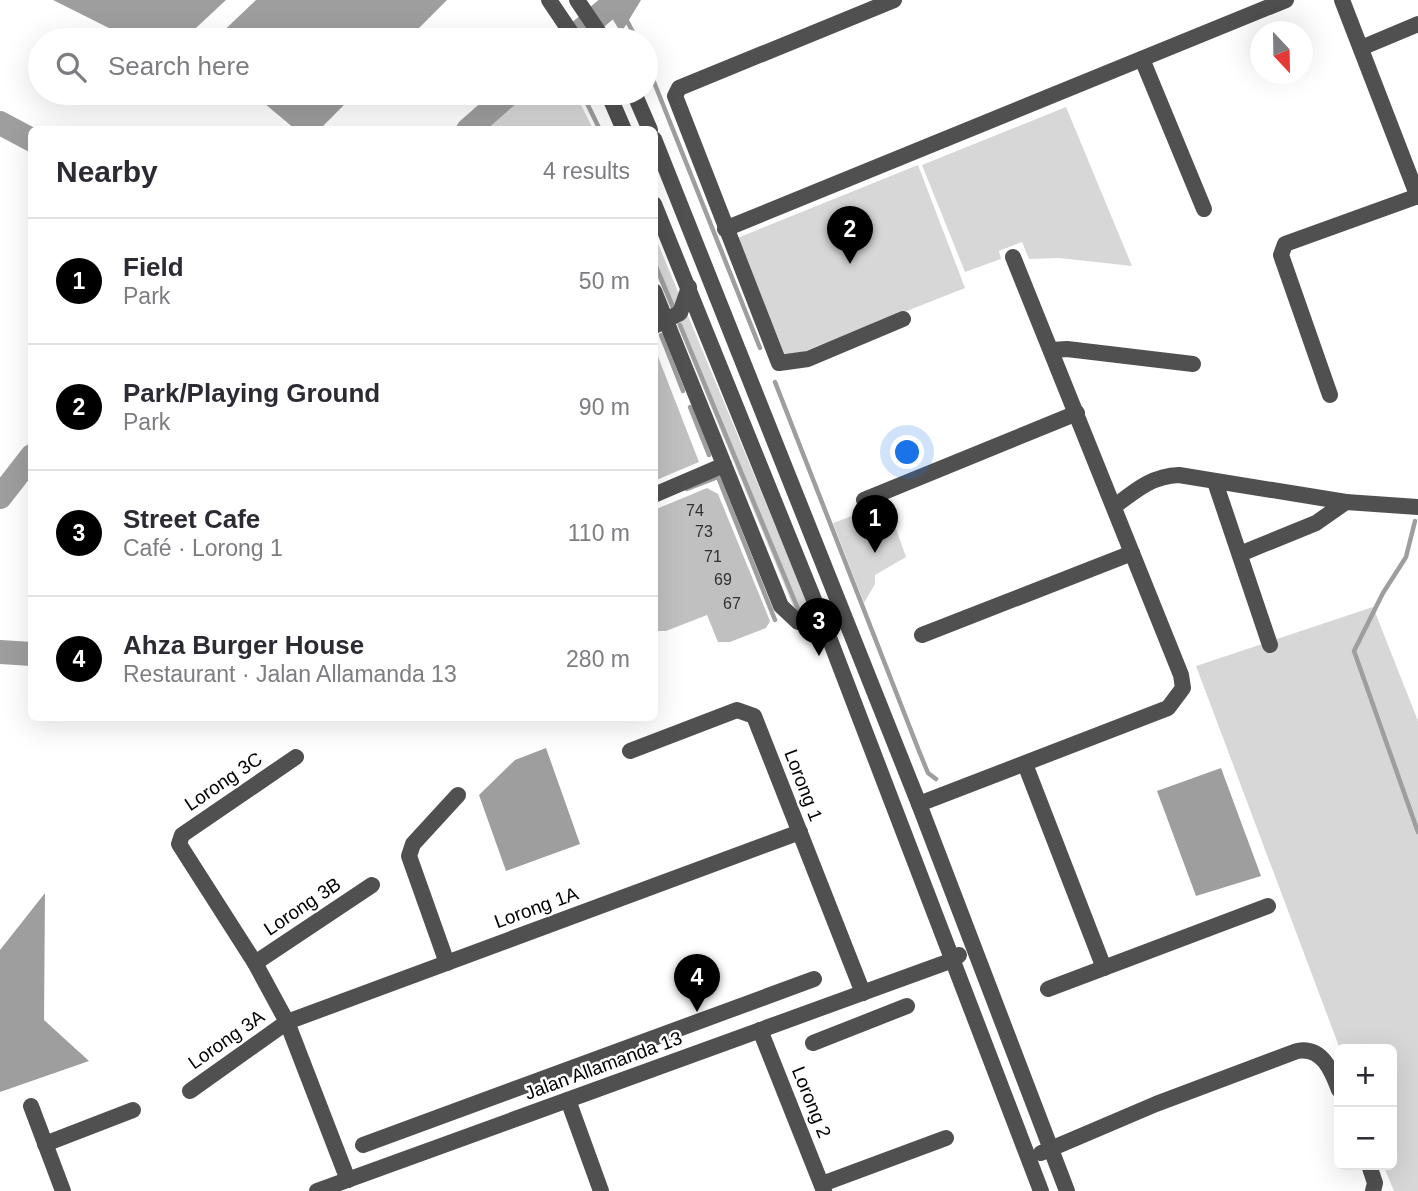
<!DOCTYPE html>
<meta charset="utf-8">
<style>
:root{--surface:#fff;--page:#f7f7f7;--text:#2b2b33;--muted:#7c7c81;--line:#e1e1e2;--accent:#000}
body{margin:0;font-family:Helvetica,sans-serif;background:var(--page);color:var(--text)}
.controls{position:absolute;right:21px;bottom:21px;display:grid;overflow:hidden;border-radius:10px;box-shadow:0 7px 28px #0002}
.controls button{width:63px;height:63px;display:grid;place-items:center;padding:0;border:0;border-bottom:2px solid var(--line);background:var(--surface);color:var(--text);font:35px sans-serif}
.compass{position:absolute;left:1250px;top:21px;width:63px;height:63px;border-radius:50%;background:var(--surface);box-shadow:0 7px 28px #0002;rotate:158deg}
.you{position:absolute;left:908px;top:453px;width:24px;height:24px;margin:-18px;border:5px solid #fff;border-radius:50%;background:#1a73e8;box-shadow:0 0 0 10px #1a73e833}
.badge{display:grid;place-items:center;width:46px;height:46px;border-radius:50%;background:var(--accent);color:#fff;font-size:23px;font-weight:700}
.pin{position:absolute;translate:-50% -58px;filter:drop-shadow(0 2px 4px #0008)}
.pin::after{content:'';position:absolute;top:37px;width:24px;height:21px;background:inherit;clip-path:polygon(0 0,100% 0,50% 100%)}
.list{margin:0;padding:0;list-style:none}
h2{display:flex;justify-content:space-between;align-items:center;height:91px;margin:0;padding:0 28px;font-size:30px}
h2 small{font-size:23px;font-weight:400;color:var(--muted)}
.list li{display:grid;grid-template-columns:46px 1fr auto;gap:21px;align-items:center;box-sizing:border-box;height:126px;padding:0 28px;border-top:2px solid var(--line)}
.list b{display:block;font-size:26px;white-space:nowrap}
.list p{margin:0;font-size:23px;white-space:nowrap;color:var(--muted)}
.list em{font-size:23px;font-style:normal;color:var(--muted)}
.icon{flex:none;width:38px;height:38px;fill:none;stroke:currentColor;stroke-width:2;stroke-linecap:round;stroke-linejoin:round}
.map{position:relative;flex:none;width:1418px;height:1191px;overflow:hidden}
.search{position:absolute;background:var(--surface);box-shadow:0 7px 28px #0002;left:28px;top:28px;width:630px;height:77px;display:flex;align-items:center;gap:18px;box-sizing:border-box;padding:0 24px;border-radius:38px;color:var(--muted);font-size:26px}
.panel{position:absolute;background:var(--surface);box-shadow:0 7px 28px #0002;left:28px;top:126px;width:630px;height:595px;border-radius:10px}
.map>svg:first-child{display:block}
.green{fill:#d7d7d7}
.water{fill:#9e9e9e}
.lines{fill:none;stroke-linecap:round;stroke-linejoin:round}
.stream{stroke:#9e9e9e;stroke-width:4.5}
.river{stroke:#9e9e9e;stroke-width:24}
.building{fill:#c0c0c0}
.minor{stroke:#505050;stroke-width:16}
.labels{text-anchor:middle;stroke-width:5;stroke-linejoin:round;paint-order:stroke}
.number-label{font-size:16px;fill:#303030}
.street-label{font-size:19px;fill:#000;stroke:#fff}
</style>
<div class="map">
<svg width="1418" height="1191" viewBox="0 0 1418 1191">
<rect width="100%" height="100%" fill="#fff"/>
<g class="green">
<polygon points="520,93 575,93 593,129 481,129"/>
<polygon points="1066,107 1132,266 1059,258 1029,259 1022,242 999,251 1001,259 965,272 922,165"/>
<polygon points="918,165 965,288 783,360 735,239"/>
<polygon points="654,234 815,621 800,623 655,271"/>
<polygon points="889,509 906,557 875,575 875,584 864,603 833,523 863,512 872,515"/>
<polygon points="1373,607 1418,721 1418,1191 1394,1191 1383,1165 1392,1165 1392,1049 1340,1049 1196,666"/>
</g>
<g class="water">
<polygon points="53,0 226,0 183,40 133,40"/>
<polygon points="256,0 447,0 407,40 214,40"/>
<polygon points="601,0 641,0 621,33"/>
<polygon points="252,93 356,93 319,130 295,129"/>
<polygon points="546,748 580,844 506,871 479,795 515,760"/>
<polygon points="1221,768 1261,876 1196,896 1157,791"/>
<polygon points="45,893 44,1020 89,1061 0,1092 0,950"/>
</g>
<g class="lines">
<g class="stream">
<polyline points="626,19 637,40"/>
<polyline points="646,62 760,348"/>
<polyline points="582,93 600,130"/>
<polyline points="654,262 673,307"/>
<polyline points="680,325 801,616"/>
<polyline points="661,335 683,391"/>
<polyline points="775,382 919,751 928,773 936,779"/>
<polyline points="690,407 709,455"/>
<polyline points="687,489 718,477 775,620"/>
<polyline points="1415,521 1406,557 1383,593 1354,651 1418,832"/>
</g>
<g class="river">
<polyline points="570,40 617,0"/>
<polyline points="0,123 32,140"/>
<polyline points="468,130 510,93"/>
<polyline points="0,497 32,456"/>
<polyline points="0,652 32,654"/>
</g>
</g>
<g class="building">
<polygon points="655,349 699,462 654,481 654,389"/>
<polygon points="707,488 718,494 770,621 766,628 730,642 718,642 707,615 666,631 654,631 654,510"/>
</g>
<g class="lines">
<g class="minor">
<polyline points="549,0 576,40"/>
<polyline points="577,0 604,40"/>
<polyline points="894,0 679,88 675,96 779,363 808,359 903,319"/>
<polyline points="1342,0 1418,197"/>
<polyline points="1361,48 1418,24"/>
<polyline points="1142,59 1204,209"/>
<polyline points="608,93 624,130"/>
<polyline points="634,93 650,130"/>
<polyline points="654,139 919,804 1067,1191"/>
<polyline points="654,204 825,627 1041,1191"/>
<polyline points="725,229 1286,0"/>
<polyline points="654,291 781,606 798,622 825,627"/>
<polyline points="654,326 680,313 689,287"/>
<polyline points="1051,350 1067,349 1193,364"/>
<polyline points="1330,395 1281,255 1285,244 1418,196"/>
<polyline points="1215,482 1270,645"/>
<polyline points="654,495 724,465"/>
<polyline points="864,500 1077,413"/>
<path d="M 1115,506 C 1136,490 1152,476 1179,475 L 1346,502 L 1418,507"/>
<polyline points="1240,554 1316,523 1346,502"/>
<polyline points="922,635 1132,553"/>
<polyline points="630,751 737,710 754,716 863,993"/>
<polyline points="296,757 182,835 179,844 255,963 287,1022 348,1180"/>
<polyline points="1025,764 1104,968"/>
<polyline points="919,804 1168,708 1183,688 1181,675 1013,257"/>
<polyline points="255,963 372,885"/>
<polyline points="447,963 409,856 413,844 458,795"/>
<polyline points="1048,989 1268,906"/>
<polyline points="760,1030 824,1191"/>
<polyline points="813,1043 907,1006"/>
<polyline points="190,1091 287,1022 800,832"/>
<polyline points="568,1100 601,1191"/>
<polyline points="31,1106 63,1191"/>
<polyline points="45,1144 133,1110"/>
<polyline points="363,1145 814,979"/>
<path d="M 1041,1153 L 1156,1104 L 1297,1051 C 1322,1046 1332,1071 1339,1090"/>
<polyline points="1369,1165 1375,1183 1373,1191"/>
<polyline points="822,1184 946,1138"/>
<polyline points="317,1191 953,960 959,955"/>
</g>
</g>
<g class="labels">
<g class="number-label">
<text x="695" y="516">74</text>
<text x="704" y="537">73</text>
<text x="713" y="562">71</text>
<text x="723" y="585">69</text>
<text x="732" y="609">67</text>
</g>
<g class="street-label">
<text transform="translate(223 781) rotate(-34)" y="7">Lorong 3C</text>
<text transform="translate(804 785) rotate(69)" y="7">Lorong 1</text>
<text transform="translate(302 906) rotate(-34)" y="7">Lorong 3B</text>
<text transform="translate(536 907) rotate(-20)" y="7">Lorong 1A</text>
<text transform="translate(226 1039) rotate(-35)" y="7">Lorong 3A</text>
<text transform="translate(603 1065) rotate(-20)" y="7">Jalan Allamanda 13</text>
<text transform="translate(812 1102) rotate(68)" y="7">Lorong 2</text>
</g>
</g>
</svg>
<div class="controls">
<button>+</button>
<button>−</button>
</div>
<svg class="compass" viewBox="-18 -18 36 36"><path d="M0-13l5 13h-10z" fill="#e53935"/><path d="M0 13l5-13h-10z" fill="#7c7c81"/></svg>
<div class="you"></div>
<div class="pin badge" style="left:875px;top:553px">1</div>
<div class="pin badge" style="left:850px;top:264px">2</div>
<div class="pin badge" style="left:819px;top:656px">3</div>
<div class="pin badge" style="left:697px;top:1012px">4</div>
<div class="search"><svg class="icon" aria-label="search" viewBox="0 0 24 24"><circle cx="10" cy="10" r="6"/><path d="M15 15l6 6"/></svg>Search here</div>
<section class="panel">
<h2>Nearby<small>4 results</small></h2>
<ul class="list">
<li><span class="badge">1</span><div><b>Field</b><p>Park</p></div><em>50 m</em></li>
<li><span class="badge">2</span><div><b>Park/Playing Ground</b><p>Park</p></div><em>90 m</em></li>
<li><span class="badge">3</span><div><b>Street Cafe</b><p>Café · Lorong 1</p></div><em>110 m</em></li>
<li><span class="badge">4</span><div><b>Ahza Burger House</b><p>Restaurant · Jalan Allamanda 13</p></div><em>280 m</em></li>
</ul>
</section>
</div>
